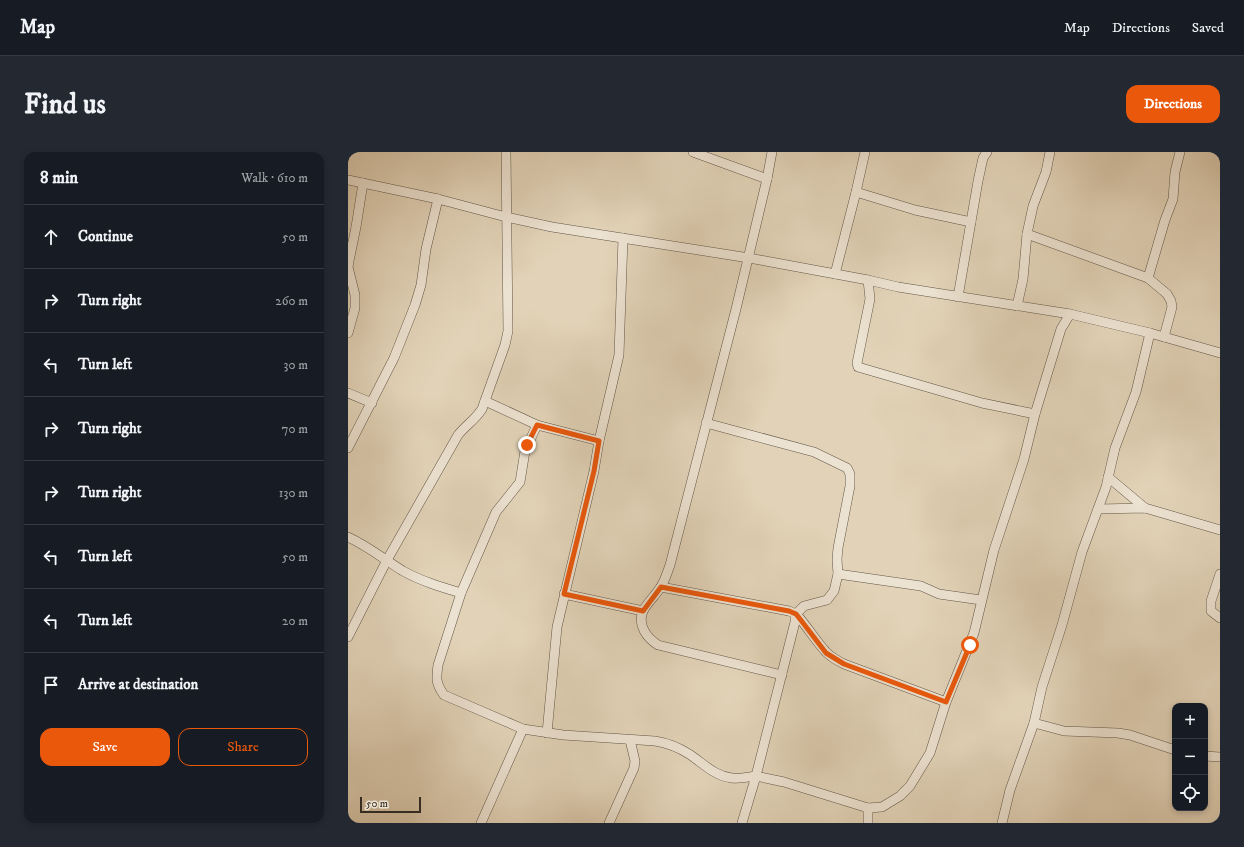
<!DOCTYPE html>
<meta charset="utf-8">
<style>
:root{--surface:#171b24;--page:#242831;--text:#f1f3f6;--muted:#9ea1a6;--line:#363941;--accent:#ea580c}
body{margin:0;font-family:"IM FELL DW Pica",serif;background:var(--page);color:var(--text)}
.controls{position:absolute;right:12px;bottom:12px;display:grid;overflow:hidden;border-radius:8px;box-shadow:0 2px 6px #0003}
.controls button{width:36px;height:36px;display:grid;place-items:center;padding:0;border:0;border-bottom:1px solid var(--line);background:var(--surface);color:var(--text);font:20px sans-serif}
.scale{position:absolute;left:12px;bottom:10px;width:61px;box-sizing:border-box;padding-left:4px;border:2px solid #382d21;border-top:0;font-size:11px;line-height:14px;white-space:nowrap;color:#382d21;-webkit-text-stroke:3px #ece2d1;paint-order:stroke}
.stop{position:absolute;width:12px;height:12px;margin:-9px;border:3px solid #ea580c;border-radius:50%;background:#fff}
.stop.end{background:#ea580c;border-color:#fff;box-shadow:0 1px 4px #0008}
.list{margin:0;padding:0;list-style:none}
h2{display:flex;justify-content:space-between;align-items:center;height:52px;margin:0;padding:0 16px;font-size:17px}
h2 small{font-size:13px;font-weight:400;color:var(--muted)}
.list li{display:grid;grid-template-columns:26px 1fr auto;gap:12px;align-items:center;box-sizing:border-box;height:64px;padding:0 16px;border-top:1px solid var(--line)}
.list b{display:block;font-size:15px;white-space:nowrap}
.list em{font-size:13px;font-style:normal;color:var(--muted)}
.actions{display:flex;gap:8px;padding:12px 16px}
.actions a{flex:1;padding:9px 0;border:1px solid var(--accent);border-radius:12px;text-align:center;font-size:14px;color:var(--accent)}
.actions .main{background:var(--accent);color:#fff}
.icon{flex:none;width:22px;height:22px;fill:none;stroke:currentColor;stroke-width:2;stroke-linecap:round;stroke-linejoin:round}
.map{position:relative;flex:none;width:872px;height:671px;overflow:hidden;border-radius:12px}
header{display:flex;align-items:center;gap:24px;box-sizing:border-box;height:56px;padding:0 20px;background:var(--surface);border-bottom:1px solid var(--line)}
header strong{font-size:19px}
nav{display:flex;gap:22px;margin-inline-start:auto;font-size:14px}
.intro{display:flex;align-items:center;justify-content:space-between;box-sizing:border-box;height:96px;padding:0 24px}
h1{margin:0;font-size:28px}
.button{padding:10px 18px;border-radius:12px;background:var(--accent);color:#fff;font-size:14px;font-weight:700}
main{display:flex;gap:24px;padding:0 24px}
aside{flex:1;background:var(--surface);border-radius:12px;box-shadow:0 2px 6px #0003}
.map>svg:first-child{display:block}
.lines{fill:none;stroke-linecap:round;stroke-linejoin:round}
.minor-casing{stroke:#625647;stroke-width:10}
.minor{stroke:#ece2d1;stroke-width:9}
.route{stroke:#ea580c;stroke-width:5}
</style>
<header>
<strong>Map</strong>
<nav><a>Map</a><a>Directions</a><a>Saved</a></nav>
</header>
<div class="intro"><h1>Find us</h1><a class="button">Directions</a></div>
<main>
<aside>
<h2>8 min<small>Walk · 610 m</small></h2>
<ul class="list">
<li><svg class="icon" aria-label="ahead" viewBox="0 0 24 24"><path d="M12 20V5M6 11l6-6 6 6"/></svg><div><b>Continue</b></div><em>50 m</em></li>
<li><svg class="icon" aria-label="right" viewBox="0 0 24 24"><path d="M7 20v-9h11M14 6l5 5-5 5"/></svg><div><b>Turn right</b></div><em>260 m</em></li>
<li><svg class="icon" aria-label="left" viewBox="0 0 24 24"><path d="M17 20v-9H6M10 6l-5 5 5 5"/></svg><div><b>Turn left</b></div><em>30 m</em></li>
<li><svg class="icon" aria-label="right" viewBox="0 0 24 24"><path d="M7 20v-9h11M14 6l5 5-5 5"/></svg><div><b>Turn right</b></div><em>70 m</em></li>
<li><svg class="icon" aria-label="right" viewBox="0 0 24 24"><path d="M7 20v-9h11M14 6l5 5-5 5"/></svg><div><b>Turn right</b></div><em>130 m</em></li>
<li><svg class="icon" aria-label="left" viewBox="0 0 24 24"><path d="M17 20v-9H6M10 6l-5 5 5 5"/></svg><div><b>Turn left</b></div><em>50 m</em></li>
<li><svg class="icon" aria-label="left" viewBox="0 0 24 24"><path d="M17 20v-9H6M10 6l-5 5 5 5"/></svg><div><b>Turn left</b></div><em>20 m</em></li>
<li><svg class="icon" aria-label="arrive" viewBox="0 0 24 24"><path d="M6 21V4h12l-3 4 3 4H6"/></svg><div><b>Arrive at destination</b></div></li>
</ul>
<div class="actions"><a class="main">Save</a><a>Share</a></div>
</aside>
<div class="map">
<svg width="872" height="671" viewBox="0 0 872 671">
<rect width="100%" height="100%" fill="#e2d3b8"/>
<filter id="stains"><feTurbulence type="fractalNoise" baseFrequency=".005" numOctaves="4"/><feColorMatrix values="0 0 0 0 .2 0 0 0 0 .09 0 0 0 0 .02 0 0 0 .5 -.17"/></filter>
<radialGradient id="worn" r=".72"><stop offset=".6" stop-color="#630" stop-opacity="0"/><stop offset="1" stop-color="#630" stop-opacity=".3"/></radialGradient>
<g class="lines">
<defs>
<g id="minor">
<path d="M 345,0 L 419,27 L 388,157 L 322,413 C 319,421 317,429 312,436 C 307,444 299,451 295,459 C 289,473 299,486 310,493 L 434,523"/>
<polyline points="419,27 424,0"/>
<polyline points="0,28 90,47 158,65 204,75 401,106 520,128 550,135 722,162 802,181 872,201"/>
<polyline points="508,40 567,58 623,70"/>
<polyline points="679,82 800,126 819,142 823,149 824,155 816,185"/>
<polyline points="487,122 508,40 517,0"/>
<polyline points="800,126 817,68 825,47 827,20 832,0"/>
<polyline points="520,128 522,147 509,211 510,215 634,251 687,262"/>
<polyline points="610,145 630,29 635,6 639,0"/>
<polyline points="669,154 675,127 679,82 685,54 698,20 702,0"/>
<polyline points="0,181 7,156 7,143 0,115 1,109 8,75 15,31"/>
<polyline points="0,241 24,251"/>
<polyline points="137,249 189,273 251,289"/>
<path d="M 358,271 L 466,300 L 499,316 L 502,322 L 502,334 L 490,396 L 489,407 L 490,422 L 486,439 L 479,448 L 456,454 L 448,462 C 459,474 467,488 478,500 C 483,505 490,509 496,512 L 598,550"/>
<path d="M 189,273 L 177,299 L 172,330 L 148,360 L 113,441 L 90,513 C 88,527 88,532 96,543 L 175,577 L 215,583 L 307,589 C 319,591 330,595 341,602 C 355,611 366,624 384,626 C 392,627 400,625 408,624 L 394,671"/>
<polyline points="0,296 46,206 67,153 73,133 78,97 90,47"/>
<polyline points="760,325 797,356"/>
<polyline points="750,357 797,356 872,378"/>
<path d="M 0,385 C 20,394 37,408 55,419 C 73,429 93,435 113,441"/>
<polyline points="490,422 573,434 591,442 633,448"/>
<polyline points="872,422 863,449 863,459 872,466"/>
<polyline points="313,435 441,459 448,462 447,470 408,624 436,630 520,656 534,655 552,644 562,634 582,601 598,550 626,481 646,398 676,307 687,262 713,177 722,162"/>
<polyline points="216,442 295,459"/>
<path d="M 0,485 L 39,408 L 110,283 C 118,273 127,268 134,257 L 157,193 L 160,179 L 158,0"/>
<polyline points="686,571 716,579 770,581 782,583 827,598"/>
<polyline points="199,581 209,475 246,319 251,289 271,203 275,86"/>
<polyline points="857,604 872,605"/>
<polyline points="133,671 175,577"/>
<polyline points="261,671 286,616 287,609 282,588"/>
<polyline points="520,671 520,656"/>
<polyline points="654,671 662,638 686,571 694,535 714,473 734,400 758,335 767,296 788,240 802,181"/>
</g>
</defs>
<use href="#minor" class="minor-casing"/>
<use href="#minor" class="minor"/>
</g>
<g class="lines">
<polyline class="route" points="179,293 189,273 251,289 246,319 216,442 295,459 313,435 441,459 448,462 452,467 478,501 496,512 598,550 622,493"/>
</g>
<rect width="100%" height="100%" filter="url(#stains)"/>
<rect width="100%" height="100%" fill="url(#worn)"/>
</svg>
<div class="controls">
<button>+</button>
<button>−</button>
<button><svg class="icon" aria-label="locate" viewBox="0 0 24 24"><circle cx="12" cy="12" r="6"/><path d="M12 2v4M12 18v4M2 12h4M18 12h4"/></svg></button>
</div>
<div class="scale">50 m</div>
<div class="stop" style="left:622px;top:493px"></div>
<div class="stop end" style="left:179px;top:293px"></div>
</div>
</main>
